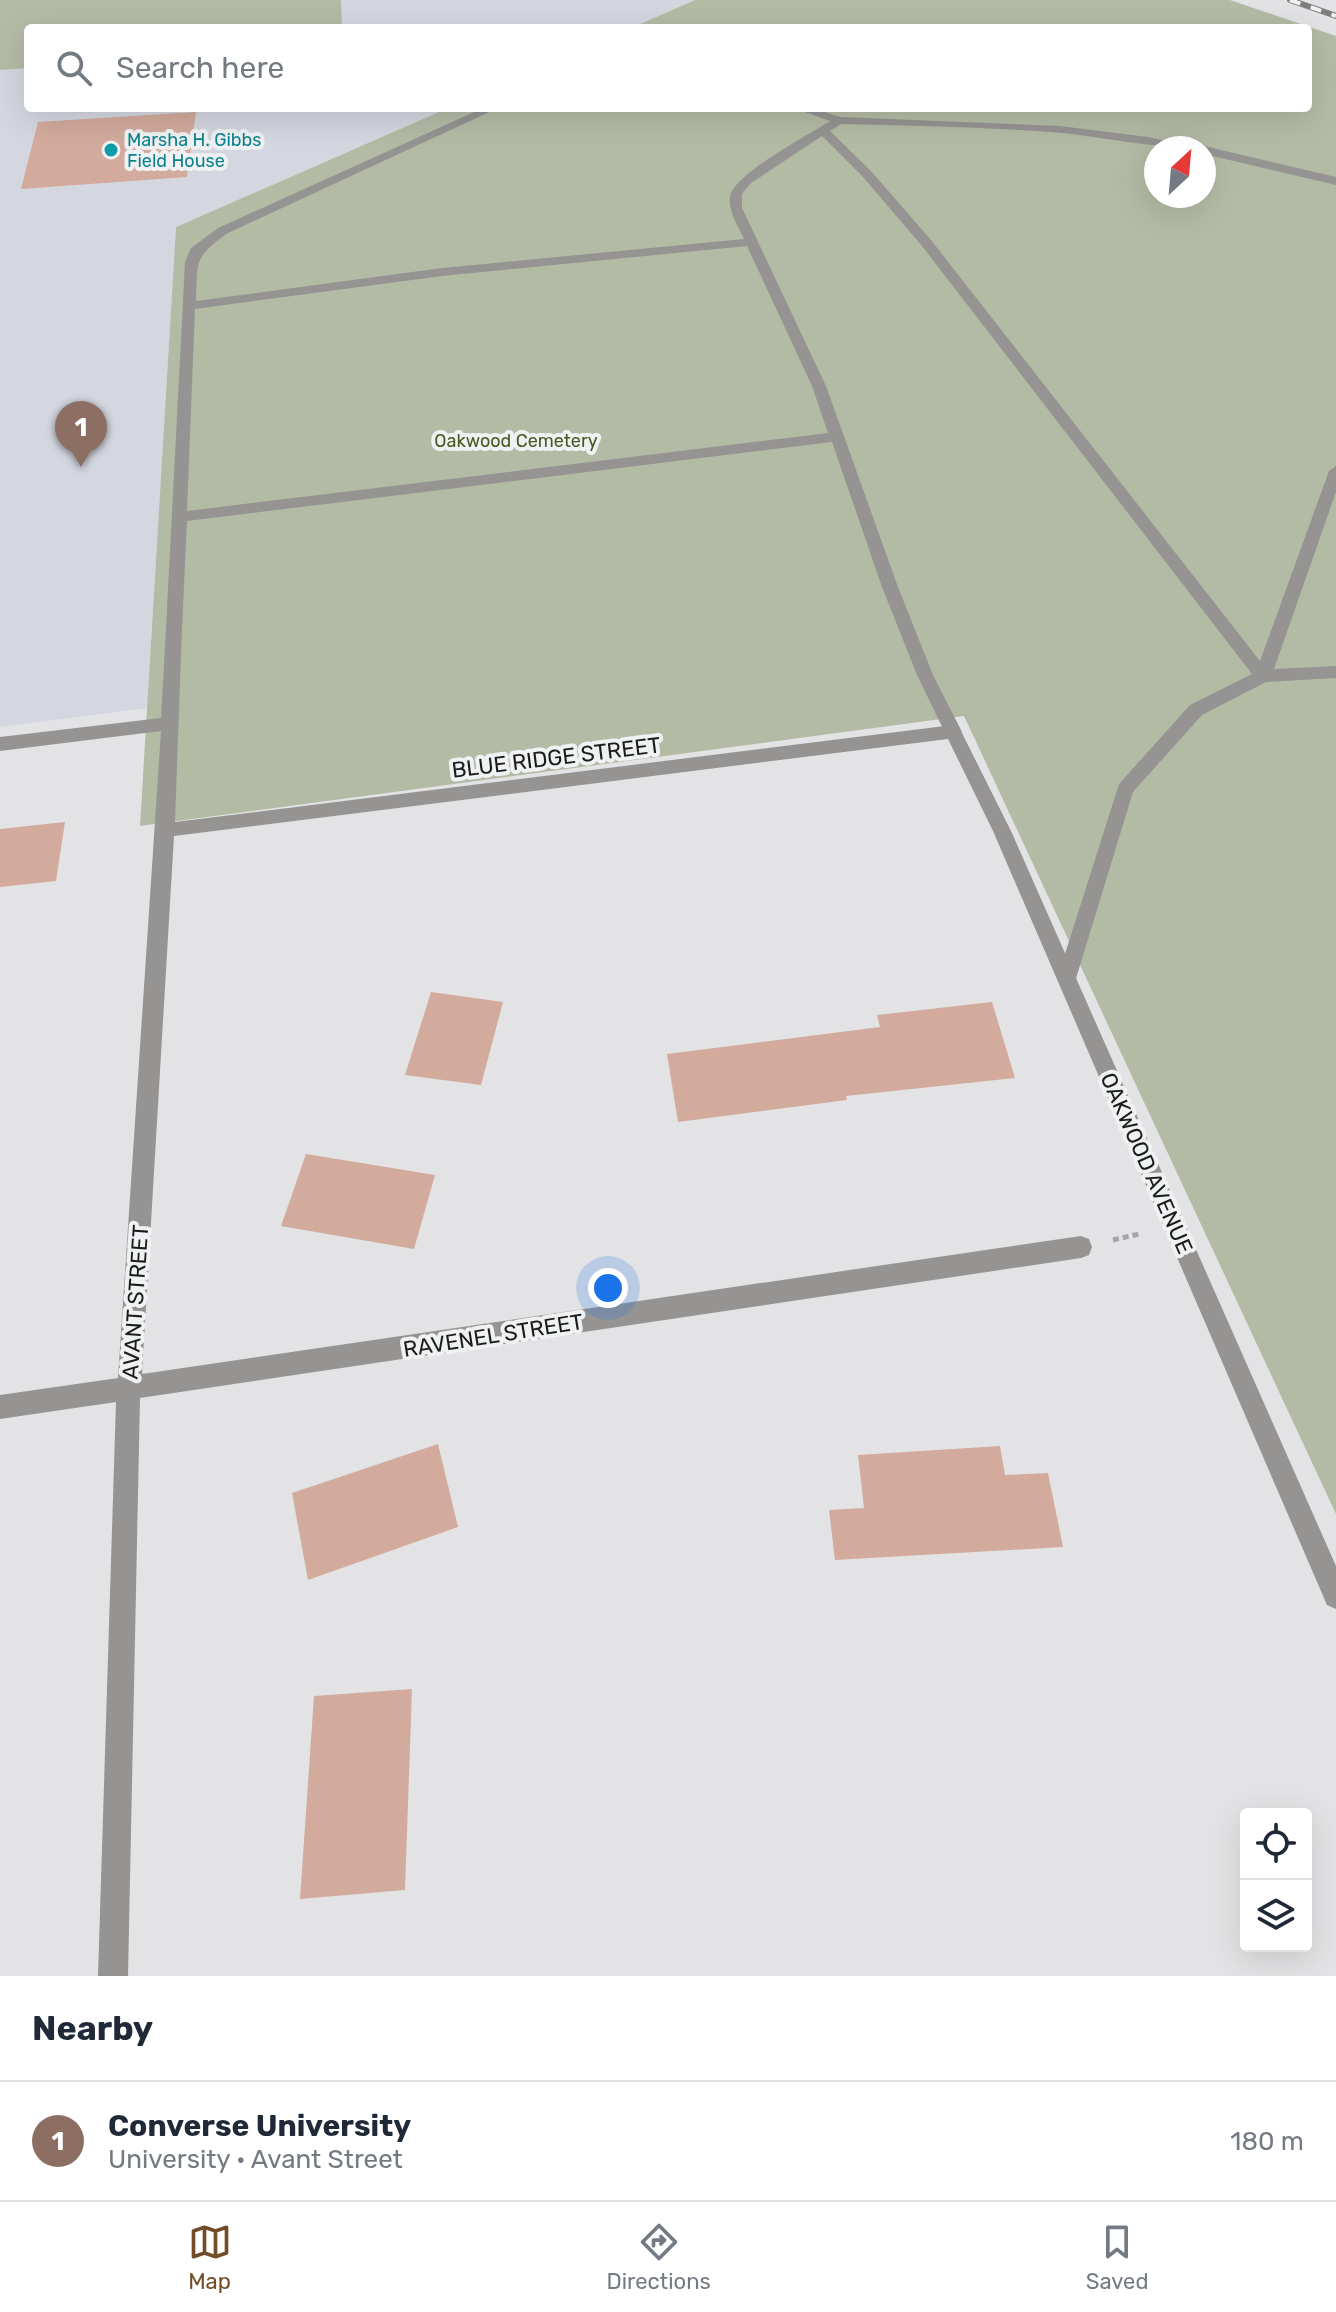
<!DOCTYPE html>
<meta charset="utf-8">
<style>
:root{--surface:#fff;--page:#f6f6f7;--text:#1f2937;--muted:#747a83;--line:#e0e1e3;--accent:#724c29}
body{margin:0;font-family:Rubik,sans-serif;background:var(--page);color:var(--text)}
.controls{position:absolute;right:24px;bottom:24px;display:grid;overflow:hidden;border-radius:8px;box-shadow:0 8px 32px #0002}
.controls button{width:72px;height:72px;display:grid;place-items:center;padding:0;border:0;border-bottom:2px solid var(--line);background:var(--surface);color:var(--text);font:40px sans-serif}
.compass{position:absolute;left:1144px;top:136px;width:72px;height:72px;border-radius:50%;background:var(--surface);box-shadow:0 8px 32px #0002;rotate:26deg}
.you{position:absolute;left:608px;top:1288px;width:28px;height:28px;margin:-20px;border:6px solid #fff;border-radius:50%;background:#1a73e8;box-shadow:0 0 0 12px #1a73e833}
.badge{display:grid;place-items:center;width:52px;height:52px;border-radius:50%;background:var(--accent);color:#fff;font-size:26px;font-weight:700}
.pin{position:absolute;translate:-50% -66px;filter:drop-shadow(0 2px 4px #0008)}
.pin::after{content:'';position:absolute;top:42px;width:28px;height:24px;background:inherit;clip-path:polygon(0 0,100% 0,50% 100%)}
.list{margin:0;padding:0;list-style:none}
h2{display:flex;justify-content:space-between;align-items:center;height:104px;margin:0;padding:0 32px;font-size:34px}
h2 small{font-size:26px;font-weight:400;color:var(--muted)}
.list li{display:grid;grid-template-columns:52px 1fr auto;gap:24px;align-items:center;box-sizing:border-box;height:120px;padding:0 32px;border-top:2px solid var(--line)}
.list b{display:block;font-size:30px;white-space:nowrap}
.list p{margin:0;font-size:26px;white-space:nowrap;color:var(--muted)}
.list em{font-size:26px;font-style:normal;color:var(--muted)}
.icon{flex:none;width:44px;height:44px;fill:none;stroke:currentColor;stroke-width:2;stroke-linecap:round;stroke-linejoin:round}
.map{position:relative;flex:none;width:1336px;height:1976px;overflow:hidden}
.search{position:absolute;background:var(--surface);box-shadow:0 8px 32px #0002;left:24px;right:24px;top:24px;height:88px;display:flex;align-items:center;gap:20px;box-sizing:border-box;padding:0 28px;border-radius:8px;color:var(--muted);font-size:30px}
.sheet{height:224px;background:var(--surface)}
nav{display:flex;justify-content:space-around;align-items:center;box-sizing:border-box;height:112px;border-top:2px solid var(--line);background:var(--surface);font-size:22px;color:var(--muted)}
nav a{display:grid;justify-items:center;gap:4px}
nav .on{color:var(--accent)}
.map>svg:first-child{display:block}
.built{fill:#d4d7e0}
.green{fill:#b4bba5;fill-rule:evenodd}
.building{fill:#d2ab9d}
.lines{fill:none;stroke-linecap:round;stroke-linejoin:round}
.path{stroke:#a6a6a8;stroke-width:5;stroke-dasharray:6 4;stroke-linecap:butt}
.lane{fill:#959493;fill-rule:evenodd}
.street{fill:#959493;fill-rule:evenodd}
.rail-casing{stroke:#7d7e7e;stroke-width:6}
.rail{stroke:#f0f1f3;stroke-width:4;stroke-dasharray:11;stroke-linecap:butt}
.culture-dot{fill:#0f9aa8;stroke:#f0f1f3;stroke-width:3}
.labels{text-anchor:middle;stroke-width:8;stroke-linejoin:round;paint-order:stroke}
.far-culture-label{font-size:18px;fill:#0d838f;stroke:#f0f1f3;text-anchor:start}
.far-park-label{font-size:18px;fill:#4b5821;stroke:#f0f1f3}
.street-label{font-size:22px;fill:#1b1c1c;stroke:#f0f1f3}
</style>
<div class="map">
<svg width="1336" height="1976" viewBox="0 0 1336 1976">
<rect width="100%" height="100%" fill="#e3e3e5"/>
<polygon class="built" points="0,0 695,0 631,28 28,28 28,108 448,108 176,227 147,708 0,727"/>
<g class="green">
<polygon points="0,0 341,0 342,28 28,28 28,68 0,70"/>
<path d="M 695,0 L 1230,0 L 1336,36 L 1336,1514 L 964,716 L 140,826 L 176,227 L 448,108 L 1308,108 L 1308,28 L 631,28 ZM 1156,148 L 1204,148 L 1204,196 L 1156,196 Z"/>
</g>
<g class="building">
<polygon points="196,112 187,177 21,189 38,122"/>
<polygon points="65,822 56,881 0,887 0,829"/>
<polygon points="431,992 503,1002 481,1085 405,1075"/>
<polygon points="992,1002 1015,1078 846,1096 847,1100 678,1122 667,1054 880,1027 877,1015"/>
<polygon points="306,1154 435,1175 414,1249 281,1226"/>
<polygon points="438,1444 458,1527 308,1580 292,1493"/>
<polygon points="1000,1446 1005,1475 1048,1473 1063,1547 835,1560 829,1510 864,1508 858,1455"/>
<polygon points="412,1689 405,1890 300,1899 314,1696"/>
</g>
<g class="lines">
<polyline class="path" points="1113,1240 1139,1234"/>
<g class="lane">
<path d="M 483,108 L 498,108 L 226,234 C 193,259 198,261 196,301 L 442,268 L 744,239 C 738,226 728,211 730,197 C 733,174 809,135 830,121 L 794,108 L 812,108 L 840,117 L 1060,126 L 1148,137 L 1198,148 C 1153,148 1108,138 1063,133 C 990,127 915,126 841,124 L 830,131 L 871,171 L 931,240 L 1260,661 L 1329,471 L 1336,466 L 1336,492 L 1274,669 L 1336,666 L 1336,678 L 1266,682 L 1202,715 L 1133,792 L 1074,985 L 1060,985 L 1057,979 L 1119,784 L 1190,705 L 1252,674 L 922,246 L 863,177 L 822,136 L 751,183 L 742,194 L 742,208 L 826,386 L 898,587 L 933,675 L 962,732 L 959,737 L 947,737 L 917,675 L 882,587 L 832,442 L 187,521 L 182,628 L 174,634 L 168,632 L 166,628 L 185,262 L 191,248 L 218,228 ZM 747,246 L 812,386 L 828,433 L 187,511 L 195,309 L 442,276 Z"/>
<polygon points="1204,146 1336,177 1336,185 1204,154 1204,148 1199,148"/>
</g>
<polygon class="street" points="174,622 182,628 175,822 953,725 959,727 1011,831 1336,1566 1336,1609 1327,1605 993,831 948,739 174,836 142,1374 1081,1236 1089,1239 1092,1247 1089,1255 1081,1258 140,1398 128,1976 98,1976 116,1402 0,1419 0,1395 118,1378 161,731 0,751 0,737 161,718 166,628"/>
<defs>
<polyline id="rail" points="1290,0 1336,16"/>
</defs>
<use href="#rail" class="rail-casing"/>
<use href="#rail" class="rail"/>
</g>
<circle class="culture-dot" cx="111" cy="150" r="8"/>
<g class="labels">
<g class="far-culture-label">
<text x="127" y="146">Marsha H. Gibbs<tspan x="127" dy="21">Field House</tspan></text>
</g>
<g class="far-park-label">
<text x="516" y="447">Oakwood Cemetery</text>
</g>
<g class="street-label">
<text transform="translate(556 757) rotate(-7)" y="8">BLUE RIDGE STREET</text>
<text transform="translate(1147 1163) rotate(66)" y="8">OAKWOOD AVENUE</text>
<text transform="translate(135 1302) rotate(-86)" y="8">AVANT STREET</text>
<text transform="translate(493 1335) rotate(-9)" y="8">RAVENEL STREET</text>
</g>
</g>
</svg>
<div class="controls">
<button><svg class="icon" aria-label="locate" viewBox="0 0 24 24"><circle cx="12" cy="12" r="6"/><path d="M12 2v4M12 18v4M2 12h4M18 12h4"/></svg></button>
<button><svg class="icon" aria-label="layers" viewBox="0 0 24 24"><path d="M12 4l9 5-9 5-9-5zM3 14l9 5 9-5"/></svg></button>
</div>
<svg class="compass" viewBox="-18 -18 36 36"><path d="M0-13l5 13h-10z" fill="#e53935"/><path d="M0 13l5-13h-10z" fill="#747a83"/></svg>
<div class="you"></div>
<div class="pin badge" style="left:81px;top:467px;background:#8d6e63">1</div>
<div class="search"><svg class="icon" aria-label="search" viewBox="0 0 24 24"><circle cx="10" cy="10" r="6"/><path d="M15 15l6 6"/></svg>Search here</div>
</div>
<section class="sheet">
<h2>Nearby<small></small></h2>
<ul class="list">
<li><span class="badge" style="background:#8d6e63">1</span><div><b>Converse University</b><p>University · Avant Street</p></div><em>180 m</em></li>
</ul>
</section>
<nav>
<a class="on"><svg class="icon" aria-label="map" viewBox="0 0 24 24"><path d="M3 6l6-2 6 2 6-2v14l-6 2-6-2-6 2zM9 4v14M15 6v14"/></svg>Map</a>
<a><svg class="icon" aria-label="directions" viewBox="0 0 24 24"><path d="M12 3l9 9-9 9-9-9zM9 14v-3h6M13 9l2 2-2 2"/></svg>Directions</a>
<a><svg class="icon" aria-label="saved" viewBox="0 0 24 24"><path d="M7 4h10v16l-5-4-5 4z"/></svg>Saved</a>
</nav>
